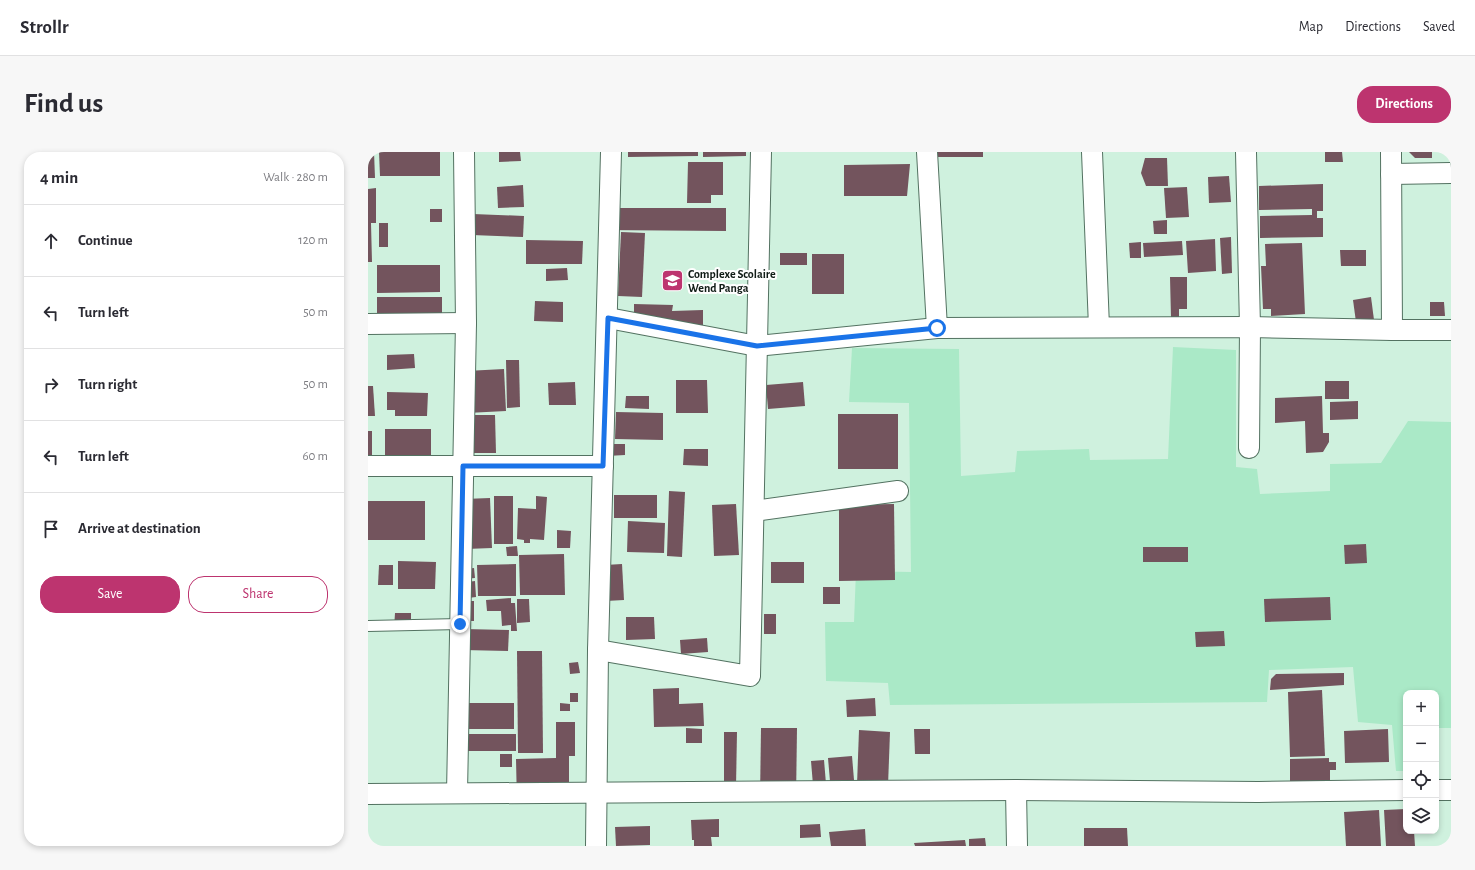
<!DOCTYPE html>
<meta charset="utf-8">
<style>
:root{--surface:#fff;--page:#f7f7f7;--text:#2b2b33;--muted:#7c7c81;--line:#e1e1e2;--accent:#bd346f}
body{margin:0;font-family:"Alegreya Sans",sans-serif;background:var(--page);color:var(--text)}
.controls{position:absolute;right:12px;bottom:12px;display:grid;overflow:hidden;border-radius:8px;box-shadow:0 2px 6px #0003}
.controls button{width:36px;height:36px;display:grid;place-items:center;padding:0;border:0;border-bottom:1px solid var(--line);background:var(--surface);color:var(--text);font:20px sans-serif}
.stop{position:absolute;width:12px;height:12px;margin:-9px;border:3px solid #1a73e8;border-radius:50%;background:#fff}
.stop.end{background:#1a73e8;border-color:#fff;box-shadow:0 1px 4px #0008}
.list{margin:0;padding:0;list-style:none}
h2{display:flex;justify-content:space-between;align-items:center;height:52px;margin:0;padding:0 16px;font-size:17px}
h2 small{font-size:13px;font-weight:400;color:var(--muted)}
.list li{display:grid;grid-template-columns:26px 1fr auto;gap:12px;align-items:center;box-sizing:border-box;height:72px;padding:0 16px;border-top:1px solid var(--line)}
.list b{display:block;font-size:15px;white-space:nowrap}
.list em{font-size:13px;font-style:normal;color:var(--muted)}
.actions{display:flex;gap:8px;padding:12px 16px}
.actions a{flex:1;padding:9px 0;border:1px solid var(--accent);border-radius:16px;text-align:center;font-size:14px;color:var(--accent)}
.actions .main{background:var(--accent);color:#fff}
.icon{flex:none;width:22px;height:22px;fill:none;stroke:currentColor;stroke-width:2;stroke-linecap:round;stroke-linejoin:round}
.map{position:relative;flex:none;width:1083px;height:694px;overflow:hidden;border-radius:16px}
header{display:flex;align-items:center;gap:24px;box-sizing:border-box;height:56px;padding:0 20px;background:var(--surface);border-bottom:1px solid var(--line)}
header strong{font-size:19px}
nav{display:flex;gap:22px;margin-inline-start:auto;font-size:14px}
.intro{display:flex;align-items:center;justify-content:space-between;box-sizing:border-box;height:96px;padding:0 24px}
h1{margin:0;font-size:28px}
.button{padding:10px 18px;border-radius:16px;background:var(--accent);color:#fff;font-size:14px;font-weight:700}
main{display:flex;gap:24px;padding:0 24px}
aside{flex:1;background:var(--surface);border-radius:16px;box-shadow:0 2px 6px #0003}
.map>svg:first-child{display:block}
.green{fill:#aae9c7}
.building{fill:#73545d}
.lines{fill:none;stroke-linecap:round;stroke-linejoin:round}
.lane-casing{stroke:#537261;stroke-width:12}
.street-casing{stroke:#537261;stroke-width:22}
.lane{stroke:#fff;stroke-width:10}
.street{stroke:#fff;stroke-width:20}
.route{stroke:#1a73e8;stroke-width:5}
.labels{text-anchor:middle;stroke-width:4;stroke-linejoin:round;paint-order:stroke}
.poi-label{font-size:12px;font-weight:bold;fill:#101c16;stroke:#fff;text-anchor:start}
</style>
<header>
<strong>Strollr</strong>
<nav><a>Map</a><a>Directions</a><a>Saved</a></nav>
</header>
<div class="intro"><h1>Find us</h1><a class="button">Directions</a></div>
<main>
<aside>
<h2>4 min<small>Walk · 280 m</small></h2>
<ul class="list">
<li><svg class="icon" aria-label="ahead" viewBox="0 0 24 24"><path d="M12 20V5M6 11l6-6 6 6"/></svg><div><b>Continue</b></div><em>120 m</em></li>
<li><svg class="icon" aria-label="left" viewBox="0 0 24 24"><path d="M17 20v-9H6M10 6l-5 5 5 5"/></svg><div><b>Turn left</b></div><em>50 m</em></li>
<li><svg class="icon" aria-label="right" viewBox="0 0 24 24"><path d="M7 20v-9h11M14 6l5 5-5 5"/></svg><div><b>Turn right</b></div><em>50 m</em></li>
<li><svg class="icon" aria-label="left" viewBox="0 0 24 24"><path d="M17 20v-9H6M10 6l-5 5 5 5"/></svg><div><b>Turn left</b></div><em>60 m</em></li>
<li><svg class="icon" aria-label="arrive" viewBox="0 0 24 24"><path d="M6 21V4h12l-3 4 3 4H6"/></svg><div><b>Arrive at destination</b></div></li>
</ul>
<div class="actions"><a class="main">Save</a><a>Share</a></div>
</aside>
<div class="map">
<svg width="1083" height="694" viewBox="0 0 1083 694">
<rect width="100%" height="100%" fill="#cff1de"/>
<polygon class="green" points="805,195 868,198 868,315 889,317 892,342 962,339 962,312 1013,311 1040,269 1083,270 1083,576 1068,576 1068,541 1038,541 1038,619 1028,619 1024,573 990,570 985,515 901,518 899,550 522,553 520,531 458,529 457,470 486,470 488,419 543,420 541,251 481,250 484,196 591,197 593,324 647,320 649,299 721,297 722,308 800,307"/>
<g class="building">
<polygon points="0,0 6,0 7,26 0,26"/>
<polygon points="11,0 72,0 72,24 12,24"/>
<polygon points="131,0 152,0 153,9 131,10"/>
<polygon points="260,0 330,0 330,4 260,5"/>
<polygon points="335,0 378,0 378,4 335,5"/>
<rect x="569" y="0" width="46" height="5"/>
<polygon points="957,0 974,0 975,10 957,10"/>
<polygon points="1041,0 1064,0 1064,6 1047,6"/>
<polygon points="777,6 799,6 800,34 778,34 773,21"/>
<polygon points="320,10 355,10 355,43 343,43 343,51 319,51"/>
<polygon points="542,12 539,44 476,44 476,13"/>
<polygon points="861,24 863,50 841,51 840,25"/>
<polygon points="955,32 955,59 949,59 949,66 955,66 955,85 892,86 892,64 944,63 944,57 891,58 891,34"/>
<polygon points="155,33 156,55 130,56 129,35"/>
<polygon points="819,35 821,65 798,66 796,36"/>
<polygon points="8,36 8,71 3,71 4,110 0,110 0,37"/>
<polygon points="232,56 358,56 358,79 232,78"/>
<rect x="62" y="57" width="12" height="13"/>
<polygon points="105,62 156,64 155,85 104,83"/>
<polygon points="799,68 799,82 786,82 785,69"/>
<rect x="11" y="71" width="9" height="24"/>
<polygon points="253,80 277,81 274,145 250,144"/>
<polygon points="863,85 864,121 854,122 852,86"/>
<polygon points="847,87 848,119 820,121 818,89"/>
<polygon points="158,88 215,89 214,112 158,112"/>
<polygon points="814,89 815,103 776,105 775,91"/>
<polygon points="773,90 773,106 762,106 761,91"/>
<polygon points="934,91 937,162 903,164 903,157 895,157 893,114 898,114 897,92"/>
<polygon points="972,98 998,98 998,114 973,114"/>
<rect x="412" y="101" width="27" height="12"/>
<rect x="444" y="102" width="32" height="40"/>
<polygon points="9,113 72,113 72,140 9,141"/>
<polygon points="199,116 200,128 178,129 178,117"/>
<polygon points="802,125 819,125 819,157 811,157 811,166 803,166"/>
<polygon points="9,145 74,145 74,177 9,178"/>
<polygon points="1003,145 1006,168 988,170 985,148"/>
<polygon points="167,149 195,150 195,170 166,169"/>
<polygon points="1062,150 1076,150 1077,164 1062,164"/>
<polygon points="266,152 305,153 304,159 335,158 335,178 266,177"/>
<polygon points="46,202 47,216 19,218 19,203"/>
<polygon points="138,208 151,208 152,255 139,256"/>
<polygon points="136,217 138,259 99,261 98,219"/>
<polygon points="308,228 339,228 340,261 308,261"/>
<rect x="957" y="229" width="24" height="18"/>
<polygon points="207,230 208,253 181,253 180,231"/>
<polygon points="435,230 437,254 400,257 398,233"/>
<polygon points="0,234 5,234 7,264 0,264"/>
<polygon points="19,240 60,241 59,264 27,264 27,258 19,258"/>
<polygon points="258,244 281,244 281,257 257,256"/>
<polygon points="954,244 955,281 961,281 961,290 955,300 938,301 937,269 907,271 907,246"/>
<polygon points="990,249 990,267 962,268 962,250"/>
<polygon points="248,260 295,261 295,288 247,287"/>
<rect x="470" y="262" width="60" height="55"/>
<polygon points="90,263 127,263 128,301 90,301"/>
<rect x="17" y="277" width="46" height="27"/>
<rect x="0" y="279" width="4" height="26"/>
<polygon points="239,292 257,292 257,303 239,304"/>
<polygon points="316,297 340,297 340,314 315,313"/>
<polygon points="301,339 317,340 314,405 299,404"/>
<rect x="246" y="343" width="43" height="23"/>
<rect x="126" y="344" width="19" height="48"/>
<polygon points="168,344 179,345 176,388 162,387 162,391 156,391 156,388 149,387 150,356 168,357"/>
<polygon points="122,346 124,396 98,397 96,347"/>
<rect x="0" y="349" width="57" height="39"/>
<polygon points="368,352 371,403 346,404 344,353"/>
<polygon points="526,352 527,428 471,429 471,353"/>
<polygon points="260,369 297,371 296,401 259,400"/>
<polygon points="189,378 203,379 202,396 189,396"/>
<polygon points="998,392 999,411 977,412 976,393"/>
<polygon points="149,394 150,404 139,404 138,395"/>
<rect x="775" y="395" width="45" height="15"/>
<polygon points="196,402 197,443 152,443 151,403"/>
<polygon points="30,409 68,410 67,437 30,437"/>
<rect x="403" y="410" width="33" height="21"/>
<polygon points="148,412 148,444 110,444 109,413"/>
<polygon points="254,412 256,448 238,449 237,413"/>
<polygon points="11,413 25,413 25,433 10,433"/>
<polygon points="106,416 107,426 96,427 96,417"/>
<polygon points="107,429 108,445 100,446 99,430"/>
<rect x="455" y="435" width="17" height="17"/>
<polygon points="962,445 963,468 897,470 896,447"/>
<polygon points="143,446 143,451 147,451 149,479 143,479 143,473 134,474 133,459 119,459 118,448"/>
<polygon points="149,447 161,447 162,470 149,471"/>
<polygon points="96,449 106,449 106,469 97,469"/>
<polygon points="27,461 43,461 43,476 26,476"/>
<rect x="396" y="462" width="12" height="20"/>
<polygon points="258,465 286,465 287,487 258,488"/>
<polygon points="96,477 141,478 140,499 95,498"/>
<polygon points="856,479 857,494 828,495 827,480"/>
<polygon points="339,486 340,500 313,502 312,488"/>
<polygon points="149,499 174,499 175,601 150,601"/>
<polygon points="210,510 212,521 202,522 201,511"/>
<polygon points="976,521 976,533 902,538 903,527 908,522"/>
<polygon points="311,536 311,552 335,551 336,574 286,575 285,537"/>
<polygon points="954,538 957,604 922,605 920,540"/>
<rect x="202" y="541" width="8" height="9"/>
<polygon points="507,546 508,564 479,565 478,548"/>
<rect x="96" y="551" width="50" height="26"/>
<polygon points="192,551 202,552 202,559 192,559"/>
<polygon points="188,570 207,570 207,604 201,604 201,639 189,639 189,651 149,652 148,607 188,606"/>
<polygon points="318,576 334,577 334,591 318,591"/>
<polygon points="393,576 429,576 428,648 392,647"/>
<polygon points="546,577 562,577 562,602 547,602"/>
<polygon points="1020,577 1021,610 977,611 976,579"/>
<polygon points="491,578 522,580 520,634 489,633"/>
<polygon points="356,580 369,580 368,635 356,635"/>
<rect x="95" y="582" width="53" height="17"/>
<rect x="132" y="602" width="12" height="13"/>
<polygon points="484,604 486,628 462,629 460,606"/>
<polygon points="961,606 961,610 968,610 968,618 962,618 962,630 922,631 922,607"/>
<polygon points="456,608 459,644 446,645 443,609"/>
<polygon points="1038,657 1038,679 1046,679 1047,694 1018,694 1016,658"/>
<polygon points="1011,658 1013,694 978,694 976,660"/>
<polygon points="351,667 351,685 343,685 344,694 326,694 326,688 324,688 323,668"/>
<polygon points="452,672 453,685 432,686 432,673"/>
<polygon points="282,674 282,693 248,694 247,675"/>
<polygon points="716,676 759,676 760,694 716,694"/>
<polygon points="497,677 498,694 463,694 461,680"/>
<polygon points="617,686 618,694 601,694 601,687"/>
<polygon points="597,688 598,694 547,694 546,691"/>
</g>
<g class="lines">
<defs>
<polyline id="lane" points="0,474 92,472"/>
<g id="street">
<polyline points="559,0 569,176"/>
<polyline points="724,0 731,175"/>
<polyline points="878,0 882,175 881,296"/>
<polyline points="1023,0 1024,178"/>
<polyline points="1023,22 1083,21"/>
<polyline points="240,166 389,194 569,176 882,175 1024,178 1083,178"/>
<polyline points="0,172 98,171"/>
<polyline points="0,314 235,314"/>
<polyline points="386,359 530,339"/>
<polyline points="230,498 382,524 393,0"/>
<polyline points="648,638 649,694"/>
<polyline points="1068,638 1083,638"/>
<polyline points="89,641 98,171 96,0"/>
<polyline points="0,642 648,638 890,640 1038,638"/>
<polyline points="228,694 230,498 243,0"/>
</g>
</defs>
<use href="#lane" class="lane-casing"/>
<use href="#street" class="street-casing"/>
<use href="#lane" class="lane"/>
<use href="#street" class="street"/>
</g>
<g class="lines">
<polyline class="route" points="92,472 95,314 235,314 240,166 389,194 569,176"/>
</g>
<defs>
<symbol id="school-square" viewBox="-11 -11 22 22"><rect x="-9" y="-9" width="18" height="18" rx="4" fill="#bd346f" stroke="#fff"/><path d="M0-5L7-2L0 1L-7-2ZM-4 1L0 2.5L4 1V4Q0 6-4 4Z" fill="#fff"/></symbol>
</defs>
<g fill-rule="evenodd">
<use href="#school-square" x="292" y="116" width="25" height="25"/>
</g>
<g class="labels">
<g class="poi-label">
<text x="320" y="126">Complexe Scolaire<tspan x="320" dy="14">Wend Panga</tspan></text>
</g>
</g>
</svg>
<div class="controls">
<button>+</button>
<button>−</button>
<button><svg class="icon" aria-label="locate" viewBox="0 0 24 24"><circle cx="12" cy="12" r="6"/><path d="M12 2v4M12 18v4M2 12h4M18 12h4"/></svg></button>
<button><svg class="icon" aria-label="layers" viewBox="0 0 24 24"><path d="M12 4l9 5-9 5-9-5zM3 14l9 5 9-5"/></svg></button>
</div>
<div class="stop" style="left:569px;top:176px"></div>
<div class="stop end" style="left:92px;top:472px"></div>
</div>
</main>
